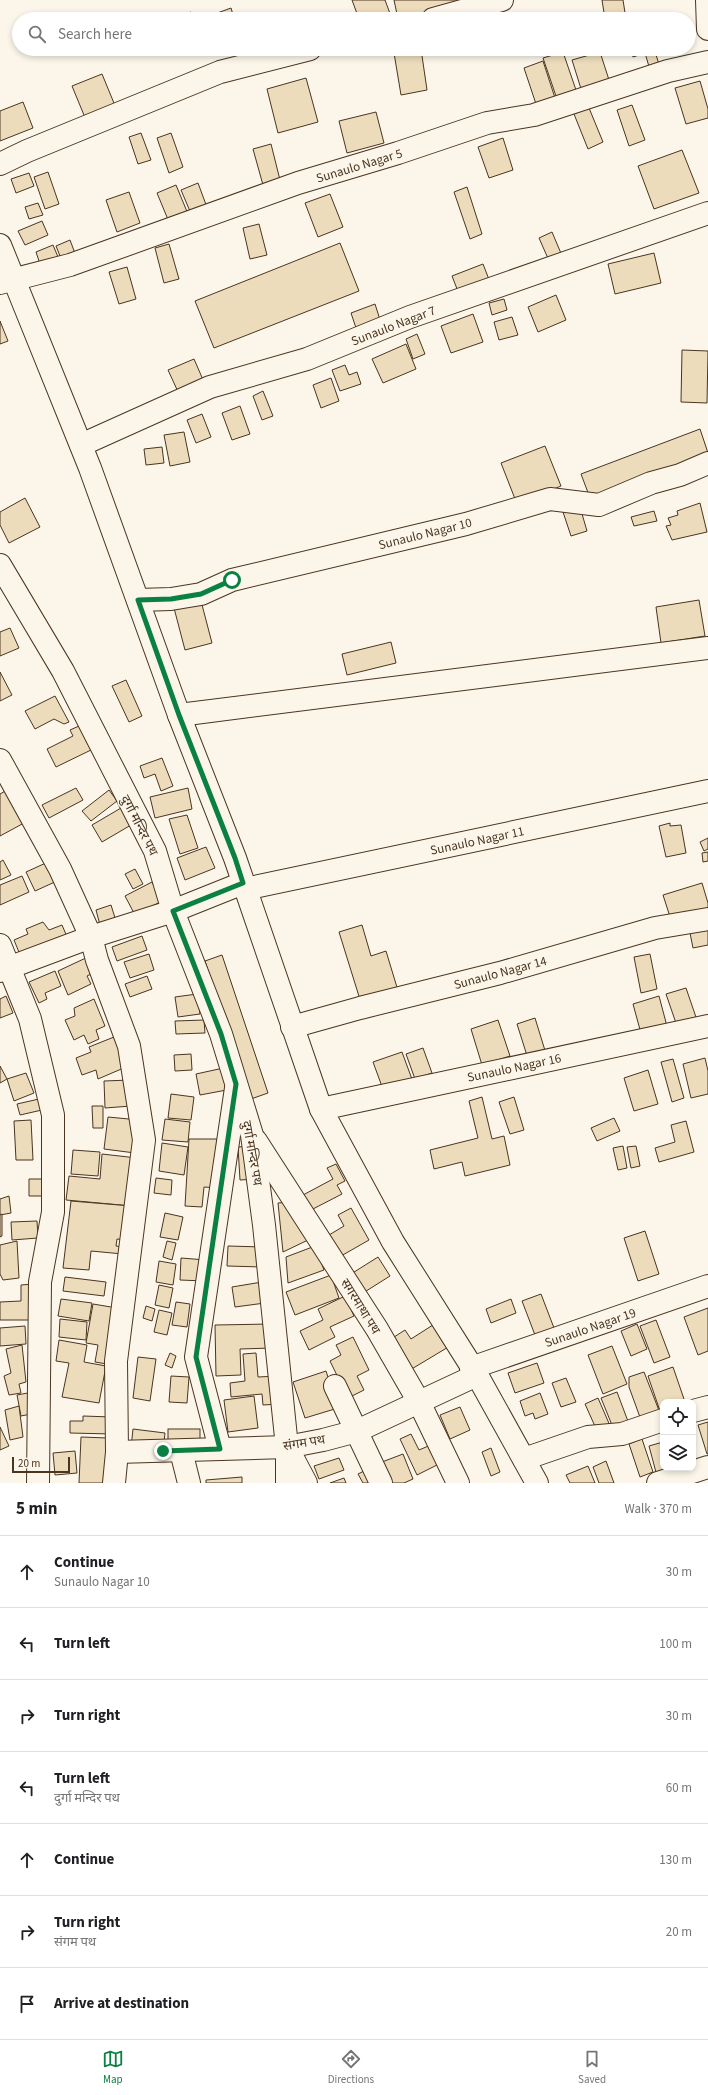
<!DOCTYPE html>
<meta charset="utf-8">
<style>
:root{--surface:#fff;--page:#f2f2f2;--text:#202124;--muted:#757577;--line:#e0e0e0;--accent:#0b8043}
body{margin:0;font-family:"Source Sans 3","Noto Sans Devanagari",sans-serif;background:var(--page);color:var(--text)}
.controls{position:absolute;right:12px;bottom:12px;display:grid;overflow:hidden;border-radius:8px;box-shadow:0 2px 6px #0003}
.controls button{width:36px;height:36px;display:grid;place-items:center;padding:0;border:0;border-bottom:1px solid var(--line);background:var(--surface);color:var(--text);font:20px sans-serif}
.scale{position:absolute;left:12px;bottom:10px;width:58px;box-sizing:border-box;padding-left:4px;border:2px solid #4a3520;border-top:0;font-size:11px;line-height:14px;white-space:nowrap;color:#4a3520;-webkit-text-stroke:3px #fbf6e9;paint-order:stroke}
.stop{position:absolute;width:12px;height:12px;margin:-9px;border:3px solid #0b8043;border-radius:50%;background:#fff}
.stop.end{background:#0b8043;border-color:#fff;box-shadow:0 1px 4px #0008}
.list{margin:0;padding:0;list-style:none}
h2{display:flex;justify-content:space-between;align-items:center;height:52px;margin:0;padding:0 16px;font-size:17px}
h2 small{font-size:13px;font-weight:400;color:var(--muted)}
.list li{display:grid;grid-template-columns:26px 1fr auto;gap:12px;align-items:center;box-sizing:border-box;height:72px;padding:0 16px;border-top:1px solid var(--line)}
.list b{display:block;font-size:15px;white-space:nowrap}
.list p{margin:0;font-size:13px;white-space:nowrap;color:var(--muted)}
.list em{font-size:13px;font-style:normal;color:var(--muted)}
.icon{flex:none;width:22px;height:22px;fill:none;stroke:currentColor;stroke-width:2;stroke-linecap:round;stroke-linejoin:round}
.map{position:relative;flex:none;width:708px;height:1483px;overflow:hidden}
.search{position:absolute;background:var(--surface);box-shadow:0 2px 6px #0003;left:12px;right:12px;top:12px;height:44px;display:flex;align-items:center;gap:10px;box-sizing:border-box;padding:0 14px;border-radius:22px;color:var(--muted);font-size:15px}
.sheet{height:556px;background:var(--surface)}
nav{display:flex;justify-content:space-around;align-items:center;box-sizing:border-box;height:56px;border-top:1px solid var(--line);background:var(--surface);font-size:11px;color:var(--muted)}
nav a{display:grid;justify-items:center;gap:2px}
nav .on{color:var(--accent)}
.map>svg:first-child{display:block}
.building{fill:#ecdcbc;stroke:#4a3520}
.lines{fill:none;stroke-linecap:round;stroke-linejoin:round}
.minor-casing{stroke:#4a3520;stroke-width:24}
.minor{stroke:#fbf6e9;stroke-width:22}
.route{stroke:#0b8043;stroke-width:5}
.labels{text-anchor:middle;stroke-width:3;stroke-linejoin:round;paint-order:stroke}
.street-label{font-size:13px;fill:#4a3520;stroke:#fbf6e9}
</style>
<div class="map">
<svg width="708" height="1483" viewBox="0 0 708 1483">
<rect width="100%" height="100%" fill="#fbf6e9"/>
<g class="building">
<polygon points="352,0 385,0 392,19 359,19"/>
<polygon points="394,0 458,0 460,8 420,19 398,19"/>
<polygon points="602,0 623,0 626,19 605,19"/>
<polygon points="231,8 234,18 232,19 201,19"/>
<polygon points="191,12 193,19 181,19 180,16"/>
<polygon points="421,49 427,90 401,95 394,53"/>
<polygon points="630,49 654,49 660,67 650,70 645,53 633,57"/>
<polygon points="563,52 577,93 557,99 543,58"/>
<polygon points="600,52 610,83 582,92 572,60"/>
<polygon points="543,61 555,98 536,104 524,68"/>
<polygon points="102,74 116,108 86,120 72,86"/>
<polygon points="306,78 318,122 278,133 267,89"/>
<polygon points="700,81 708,109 708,118 686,124 675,88"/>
<polygon points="23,102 33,128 0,141 0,111"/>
<polygon points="632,105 645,140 629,146 617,110"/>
<polygon points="589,108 603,142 588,149 574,114"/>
<polygon points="376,112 384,143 347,153 339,121"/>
<polygon points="141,133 151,160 138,164 129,137"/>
<polygon points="171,133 183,167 169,173 157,138"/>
<polygon points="503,138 513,170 489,178 478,147"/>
<polygon points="271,144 280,180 263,185 253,149"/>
<polygon points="682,150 699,193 654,209 638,166"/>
<polygon points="48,172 59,204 45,209 34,177"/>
<polygon points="29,173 34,186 16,193 11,179"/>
<polygon points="198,183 208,210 192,216 181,190"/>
<polygon points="176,185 188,214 169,222 157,193"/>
<polygon points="467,187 482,234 470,239 454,192"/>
<polygon points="129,192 140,223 117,232 106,200"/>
<polygon points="330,194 343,227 318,237 305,203"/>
<polygon points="38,203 43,215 29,219 25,207"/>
<polygon points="42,221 48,235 25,245 18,231"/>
<polygon points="259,224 267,255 250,259 243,228"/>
<polygon points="552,232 563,258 550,263 539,238"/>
<polygon points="70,240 76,256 62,261 56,246"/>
<polygon points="340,243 359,291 214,348 195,301"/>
<polygon points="169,244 179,279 164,283 155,248"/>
<polygon points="53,245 58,257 40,264 36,252"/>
<polygon points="654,253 661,283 615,294 608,264"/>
<polygon points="483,264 490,282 459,294 452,276"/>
<polygon points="127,267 136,299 119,304 109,272"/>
<polygon points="556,295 566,320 538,332 528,307"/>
<polygon points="504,299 507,310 492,315 489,303"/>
<polygon points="375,304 382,326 358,334 351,313"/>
<polygon points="473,314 483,342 451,353 441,326"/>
<polygon points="512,317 518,335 499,340 494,322"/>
<polygon points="0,321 8,341 0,344"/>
<polygon points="417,334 425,354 413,359 406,339"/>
<polygon points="406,344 416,369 383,383 372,359"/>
<polygon points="682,350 708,351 707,403 681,402"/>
<polygon points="194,359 204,382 179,394 168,370"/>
<polygon points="345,365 349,375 357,372 361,384 340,391 332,370"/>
<polygon points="331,378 339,401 321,408 313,385"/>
<polygon points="263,391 273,416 262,420 253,396"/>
<polygon points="240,406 250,434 232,440 222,413"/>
<polygon points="202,414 211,437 196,443 187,420"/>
<polygon points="700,429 708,453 590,498 581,474"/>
<polygon points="184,432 190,462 170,466 164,435"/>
<polygon points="545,446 561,486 517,504 501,463"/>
<polygon points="162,447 164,463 146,465 144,449"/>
<polygon points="25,498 40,527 9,543 0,525 0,512"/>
<polygon points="700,503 707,532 672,540 666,526 671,525 668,518 678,515 677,511"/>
<polygon points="580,507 587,531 571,536 563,512"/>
<polygon points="654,511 657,521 634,526 631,517"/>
<polygon points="699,600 705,636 661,643 656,607"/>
<polygon points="201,601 212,643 185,650 174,608"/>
<polygon points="10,628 19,648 0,656 0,632"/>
<polygon points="391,642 396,663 347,675 342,654"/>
<polygon points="0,672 12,695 0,701"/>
<polygon points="126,680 142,716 129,722 112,686"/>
<polygon points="55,696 69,722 64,724 54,719 35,729 25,711"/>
<polygon points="79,726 91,750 56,767 47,749 73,736 70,730"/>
<polygon points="162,758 173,786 161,791 155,774 144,778 140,766"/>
<polygon points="76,788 83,800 49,818 42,805"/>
<polygon points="188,788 192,809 155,818 150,797"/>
<polygon points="7,790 24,823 0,836 0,794"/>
<polygon points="109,790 117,801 91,821 82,811"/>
<polygon points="121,808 131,825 102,842 92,825"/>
<polygon points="187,815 198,848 180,854 169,819"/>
<polygon points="670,823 670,826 681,825 686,853 666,857 659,826"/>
<polygon points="708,838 708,849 704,851 700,842"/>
<polygon points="206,847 215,868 185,880 177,858"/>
<polygon points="708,852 708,861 703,862 702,853"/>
<polygon points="3,860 11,875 0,880 0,862"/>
<polygon points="48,862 57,881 35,891 26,872"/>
<polygon points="135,869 143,884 133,889 125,874"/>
<polygon points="22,876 29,892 0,905 0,885"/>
<polygon points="152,882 162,901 135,915 125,896"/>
<polygon points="702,883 708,903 708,911 672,923 663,895"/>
<polygon points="111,905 116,921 100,925 96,910"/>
<polygon points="43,922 49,930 62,925 68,939 21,957 14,940 28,934 26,929"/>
<polygon points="362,925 371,956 386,951 399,994 362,1006 339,932"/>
<polygon points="708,930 708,945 693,948 690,933"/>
<polygon points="142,936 147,950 117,961 112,947"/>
<polygon points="149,954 154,970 130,978 124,962"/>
<polygon points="650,954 657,989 641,993 634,957"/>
<polygon points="222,955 268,1093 251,1099 205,961"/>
<polygon points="90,956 97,971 87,976 91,984 68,995 58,971"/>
<polygon points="55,971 61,986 45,993 47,999 39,1003 29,982"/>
<polygon points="147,976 152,989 130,997 125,984"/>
<polygon points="686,988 698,1023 678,1029 666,994"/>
<polygon points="197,994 200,1014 178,1017 175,997"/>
<polygon points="6,996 13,1013 0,1018 0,999"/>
<polygon points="659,996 668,1030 642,1037 633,1004"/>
<polygon points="94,999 105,1026 96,1030 99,1039 88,1044 84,1035 74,1040 65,1020 75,1016 74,1008"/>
<polygon points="535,1018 547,1057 529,1062 517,1024"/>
<polygon points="204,1020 205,1033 176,1034 175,1021"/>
<polygon points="498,1020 510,1056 482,1065 471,1029"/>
<polygon points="114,1037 126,1067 98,1079 96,1070 82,1075 76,1058 91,1052 89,1047"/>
<polygon points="423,1048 432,1073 415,1079 406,1054"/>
<polygon points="402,1052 413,1082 384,1092 373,1062"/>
<polygon points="191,1054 192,1070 175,1071 174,1055"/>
<polygon points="705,1058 708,1071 708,1094 691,1098 683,1064"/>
<polygon points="673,1059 684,1098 672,1102 661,1062"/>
<polygon points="0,1066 7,1079 0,1083"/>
<polygon points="228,1067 232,1089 200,1095 196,1074"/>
<polygon points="648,1070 658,1104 634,1111 624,1078"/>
<polygon points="26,1073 34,1093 14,1101 7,1079"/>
<polygon points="130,1080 131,1106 105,1108 104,1081"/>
<polygon points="171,1094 194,1097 191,1120 168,1118"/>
<polygon points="482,1097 492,1139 504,1136 510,1165 465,1176 462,1162 434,1169 430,1150 478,1138 469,1101"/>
<polygon points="514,1097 524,1130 510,1134 499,1102"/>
<polygon points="39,1099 42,1110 20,1115 17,1104"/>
<polygon points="92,1106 103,1106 103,1128 93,1128"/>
<polygon points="108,1117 139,1120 135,1153 104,1149"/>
<polygon points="614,1118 620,1131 597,1141 591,1128"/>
<polygon points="165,1119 190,1122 188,1142 162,1140"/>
<polygon points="31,1120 33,1160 16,1160 14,1121"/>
<polygon points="686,1121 694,1152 659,1162 655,1148 675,1142 671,1125"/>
<polygon points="189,1139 221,1139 218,1188 204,1187 202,1207 185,1206"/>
<polygon points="162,1143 188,1147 184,1175 159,1171"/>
<polygon points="253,1146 255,1179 240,1180 238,1147"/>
<polygon points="623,1146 627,1168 618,1170 613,1148"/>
<polygon points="636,1146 640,1166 631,1168 627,1147"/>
<polygon points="73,1150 100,1152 98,1176 71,1174"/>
<polygon points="102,1154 137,1158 132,1206 66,1200 69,1176 100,1179"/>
<polygon points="336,1164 345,1181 337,1185 342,1194 311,1210 303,1195 333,1179 327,1168"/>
<polygon points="156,1178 172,1180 171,1195 154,1193"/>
<polygon points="29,1179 48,1179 48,1188 42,1187 42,1196 29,1196"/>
<polygon points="9,1196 11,1213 0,1215 0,1199"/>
<polygon points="71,1201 131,1206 128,1240 117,1239 116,1246 123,1247 123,1254 91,1251 89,1270 63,1268"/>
<polygon points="290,1202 308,1240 283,1252 278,1203"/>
<polygon points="351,1208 369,1240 341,1256 329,1235 344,1226 338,1215"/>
<polygon points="165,1213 183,1217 178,1240 160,1237"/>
<polygon points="2,1214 2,1236 0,1237 0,1215"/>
<polygon points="37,1221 38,1238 12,1240 11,1222"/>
<polygon points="645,1231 659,1274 638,1281 624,1238"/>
<polygon points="17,1241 19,1278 3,1280 0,1274 0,1245"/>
<polygon points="167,1241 176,1243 172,1260 163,1257"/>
<polygon points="228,1246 263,1247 262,1267 227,1266"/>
<polygon points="315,1246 324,1270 288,1283 286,1257"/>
<polygon points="378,1257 390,1276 363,1293 351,1274"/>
<polygon points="181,1258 206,1260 205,1281 180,1280"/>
<polygon points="159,1261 176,1264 173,1285 156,1282"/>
<polygon points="331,1275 339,1298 295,1315 286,1292"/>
<polygon points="65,1277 106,1282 104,1296 63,1291"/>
<polygon points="262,1282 265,1303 235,1307 232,1287"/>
<polygon points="33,1284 34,1320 0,1320 0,1302 21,1301 21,1285"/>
<polygon points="159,1285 173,1288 169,1308 155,1305"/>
<polygon points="541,1294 554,1328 535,1335 522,1301"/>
<polygon points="345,1296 354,1316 330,1327 335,1337 309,1350 300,1331 323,1320 318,1309"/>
<polygon points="61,1299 92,1303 89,1321 58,1316"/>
<polygon points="511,1299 516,1313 491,1323 486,1309"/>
<polygon points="176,1302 190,1304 187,1327 172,1325"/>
<polygon points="93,1304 117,1308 107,1364 95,1362 98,1345 86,1343"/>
<polygon points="146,1306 155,1309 152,1321 143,1318"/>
<polygon points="708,1308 708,1351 698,1355 684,1317"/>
<polygon points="159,1310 172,1313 167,1335 154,1332"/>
<polygon points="60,1319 87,1322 86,1340 59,1337"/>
<polygon points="656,1320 670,1357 654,1363 640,1326"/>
<polygon points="436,1323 450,1346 410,1370 391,1339 405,1330 411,1339"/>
<polygon points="271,1324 272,1348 240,1349 241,1375 216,1376 215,1325"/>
<polygon points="637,1324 647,1349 631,1356 621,1331"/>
<polygon points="25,1326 26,1344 0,1346 0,1328"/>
<polygon points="353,1337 369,1370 357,1376 364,1390 348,1398 330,1361 341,1355 336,1345"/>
<polygon points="59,1340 87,1345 84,1362 106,1366 99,1403 62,1397 69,1363 56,1361"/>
<polygon points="22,1345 26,1382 19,1384 21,1393 9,1395 4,1376 11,1373 6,1349"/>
<polygon points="612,1346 627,1384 603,1394 588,1355"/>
<polygon points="170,1353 176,1356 172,1368 165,1365"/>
<polygon points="256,1353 258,1377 278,1376 280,1404 263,1405 262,1394 231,1397 230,1383 245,1381 243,1354"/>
<polygon points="138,1357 156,1359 150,1401 133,1398"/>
<polygon points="537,1363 544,1383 515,1393 508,1373"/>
<polygon points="673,1367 685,1402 663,1402 663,1410 660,1411 648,1376"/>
<polygon points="326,1371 338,1408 305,1418 293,1382"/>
<polygon points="644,1372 660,1413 641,1420 629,1387 629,1377"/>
<polygon points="171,1376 189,1377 187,1403 169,1402"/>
<polygon points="566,1378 576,1402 561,1407 552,1383"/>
<polygon points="33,1392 36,1413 21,1416 17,1395"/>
<polygon points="617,1392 629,1424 614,1430 601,1398"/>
<polygon points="540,1393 548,1414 535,1419 533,1413 525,1416 520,1401"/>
<polygon points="254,1396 258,1428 228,1432 224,1400"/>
<polygon points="598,1398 611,1428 598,1433 585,1404"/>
<polygon points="19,1406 23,1437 10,1440 5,1410"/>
<polygon points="460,1407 470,1430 450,1439 440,1415"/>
<polygon points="83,1416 112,1417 112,1434 70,1433 70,1421 83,1421"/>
<polygon points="708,1422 708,1454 707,1454 698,1425"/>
<polygon points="0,1427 9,1446 0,1450"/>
<polygon points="133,1429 165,1433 163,1451 131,1448"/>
<rect x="168" y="1429" width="32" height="17"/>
<polygon points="411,1434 419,1450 433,1444 441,1463 417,1475 400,1439"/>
<polygon points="81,1437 108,1438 107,1483 79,1483"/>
<polygon points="642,1439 653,1472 640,1477 629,1444"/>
<polygon points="663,1442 663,1468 683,1468 657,1476 649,1446"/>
<polygon points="491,1448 500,1472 491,1476 482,1452"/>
<polygon points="75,1451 77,1473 55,1475 53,1453"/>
<polygon points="403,1454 413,1479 404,1483 391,1483 382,1462"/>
<polygon points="339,1458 344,1470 319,1479 314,1466"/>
<polygon points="606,1461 614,1483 599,1483 593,1467"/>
<polygon points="588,1466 595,1483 570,1483 566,1475"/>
<polygon points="366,1470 373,1483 363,1483 358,1474"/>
<polygon points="242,1477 242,1483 206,1483 206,1480"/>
<polygon points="344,1478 346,1483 330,1483"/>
</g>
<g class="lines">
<defs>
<g id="minor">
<polyline points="707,0 708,29"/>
<polyline points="433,19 502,0"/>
<polyline points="0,164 27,151 220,72 310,49"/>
<polyline points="0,245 90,468 179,715 235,858 321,1109 393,1242 477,1375 537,1483"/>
<polyline points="0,283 70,265 298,183 398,153 487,123 534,115 668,71 708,62"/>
<polyline points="81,445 210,387 307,359 410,317 708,213"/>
<polyline points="0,565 63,671 155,851 173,911 221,1034 252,1135 264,1225 287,1447 287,1483"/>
<polyline points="138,600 171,599 201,594 232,580 466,524 550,499 599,505 651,483 680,475 708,463"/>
<polyline points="179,715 708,648"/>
<polyline points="0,760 60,869 91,937 97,960 129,1046 144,1140 116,1361 117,1452 114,1483"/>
<polyline points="245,889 708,791"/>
<polyline points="0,945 30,1019 53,1115 53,1212 40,1282 38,1483"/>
<polyline points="0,971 91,937 173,911 243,883"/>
<polyline points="292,1027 360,1008 500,973 655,928 708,919"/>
<polyline points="321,1109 708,1026"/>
<polyline points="256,1141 377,1329 419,1402 458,1483"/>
<polyline points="471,1368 708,1286"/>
<polyline points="335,1386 381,1483"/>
<polyline points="693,1411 708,1407"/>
<polyline points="220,1449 196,1357 236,1088"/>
<polyline points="288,1449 306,1483"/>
<polyline points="181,1451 189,1483"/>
<polyline points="117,1452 287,1447 323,1440 357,1431 477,1375"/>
<polyline points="524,1459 588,1437 622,1434 663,1420"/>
<polyline points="658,1483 708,1467"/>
</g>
</defs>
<use href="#minor" class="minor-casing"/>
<use href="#minor" class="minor"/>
</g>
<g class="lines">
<polyline class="route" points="163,1451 220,1449 196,1357 236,1084 221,1034 173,911 243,883 235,858 179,715 138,600 171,599 201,594 232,580"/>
</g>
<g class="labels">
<g class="street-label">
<text transform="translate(359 165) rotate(-17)" y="5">Sunaulo Nagar 5</text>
<text transform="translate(393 325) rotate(-21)" y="5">Sunaulo Nagar 7</text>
<text transform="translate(425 533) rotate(-14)" y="5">Sunaulo Nagar 10</text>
<text transform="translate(140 825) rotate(63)" y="5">दुर्गा मन्दिर पथ</text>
<text transform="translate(477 840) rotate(-12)" y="5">Sunaulo Nagar 11</text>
<text transform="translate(500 972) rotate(-15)" y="5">Sunaulo Nagar 14</text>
<text transform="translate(514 1067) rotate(-12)" y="5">Sunaulo Nagar 16</text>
<text transform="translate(253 1153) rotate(80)" y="5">दुर्गा मन्दिर पथ</text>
<text transform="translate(361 1306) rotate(58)" y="5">सगरमाथा पथ</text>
<text transform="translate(590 1327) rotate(-19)" y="5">Sunaulo Nagar 19</text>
<text transform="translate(304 1442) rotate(-10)" y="5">संगम पथ</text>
</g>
</g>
</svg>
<div class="controls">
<button><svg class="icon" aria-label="locate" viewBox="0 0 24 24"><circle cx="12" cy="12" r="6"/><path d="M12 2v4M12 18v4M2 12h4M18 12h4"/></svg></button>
<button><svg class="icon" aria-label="layers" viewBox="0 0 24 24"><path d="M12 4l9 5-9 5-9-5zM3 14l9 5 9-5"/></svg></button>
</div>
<div class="scale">20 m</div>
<div class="stop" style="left:232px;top:580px"></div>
<div class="stop end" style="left:163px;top:1451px"></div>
<div class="search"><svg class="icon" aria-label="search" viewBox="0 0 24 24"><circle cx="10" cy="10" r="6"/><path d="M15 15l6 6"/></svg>Search here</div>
</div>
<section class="sheet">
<h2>5 min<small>Walk · 370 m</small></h2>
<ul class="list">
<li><svg class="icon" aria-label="ahead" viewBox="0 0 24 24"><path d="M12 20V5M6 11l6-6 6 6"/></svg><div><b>Continue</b><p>Sunaulo Nagar 10</p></div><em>30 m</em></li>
<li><svg class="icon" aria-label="left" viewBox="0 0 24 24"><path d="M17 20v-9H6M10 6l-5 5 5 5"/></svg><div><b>Turn left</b></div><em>100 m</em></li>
<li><svg class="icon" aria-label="right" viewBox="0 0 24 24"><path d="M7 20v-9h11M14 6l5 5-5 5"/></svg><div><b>Turn right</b></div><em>30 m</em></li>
<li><svg class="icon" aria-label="left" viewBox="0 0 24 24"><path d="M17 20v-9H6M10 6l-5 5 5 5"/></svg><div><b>Turn left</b><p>दुर्गा मन्दिर पथ</p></div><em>60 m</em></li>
<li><svg class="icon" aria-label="ahead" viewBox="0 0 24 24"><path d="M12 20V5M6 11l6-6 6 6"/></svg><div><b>Continue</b></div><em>130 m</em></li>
<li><svg class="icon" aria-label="right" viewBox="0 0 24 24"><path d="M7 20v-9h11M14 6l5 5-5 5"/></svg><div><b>Turn right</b><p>संगम पथ</p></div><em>20 m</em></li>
<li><svg class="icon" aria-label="arrive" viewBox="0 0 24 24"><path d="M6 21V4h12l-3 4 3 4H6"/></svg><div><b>Arrive at destination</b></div></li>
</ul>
</section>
<nav>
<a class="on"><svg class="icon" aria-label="map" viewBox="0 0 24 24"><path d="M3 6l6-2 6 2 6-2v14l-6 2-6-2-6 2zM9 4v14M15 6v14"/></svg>Map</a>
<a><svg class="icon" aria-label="directions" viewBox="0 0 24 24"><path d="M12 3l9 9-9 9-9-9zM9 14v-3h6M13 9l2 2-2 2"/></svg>Directions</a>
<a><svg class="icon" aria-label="saved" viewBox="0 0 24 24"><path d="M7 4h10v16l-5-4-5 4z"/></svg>Saved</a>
</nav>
